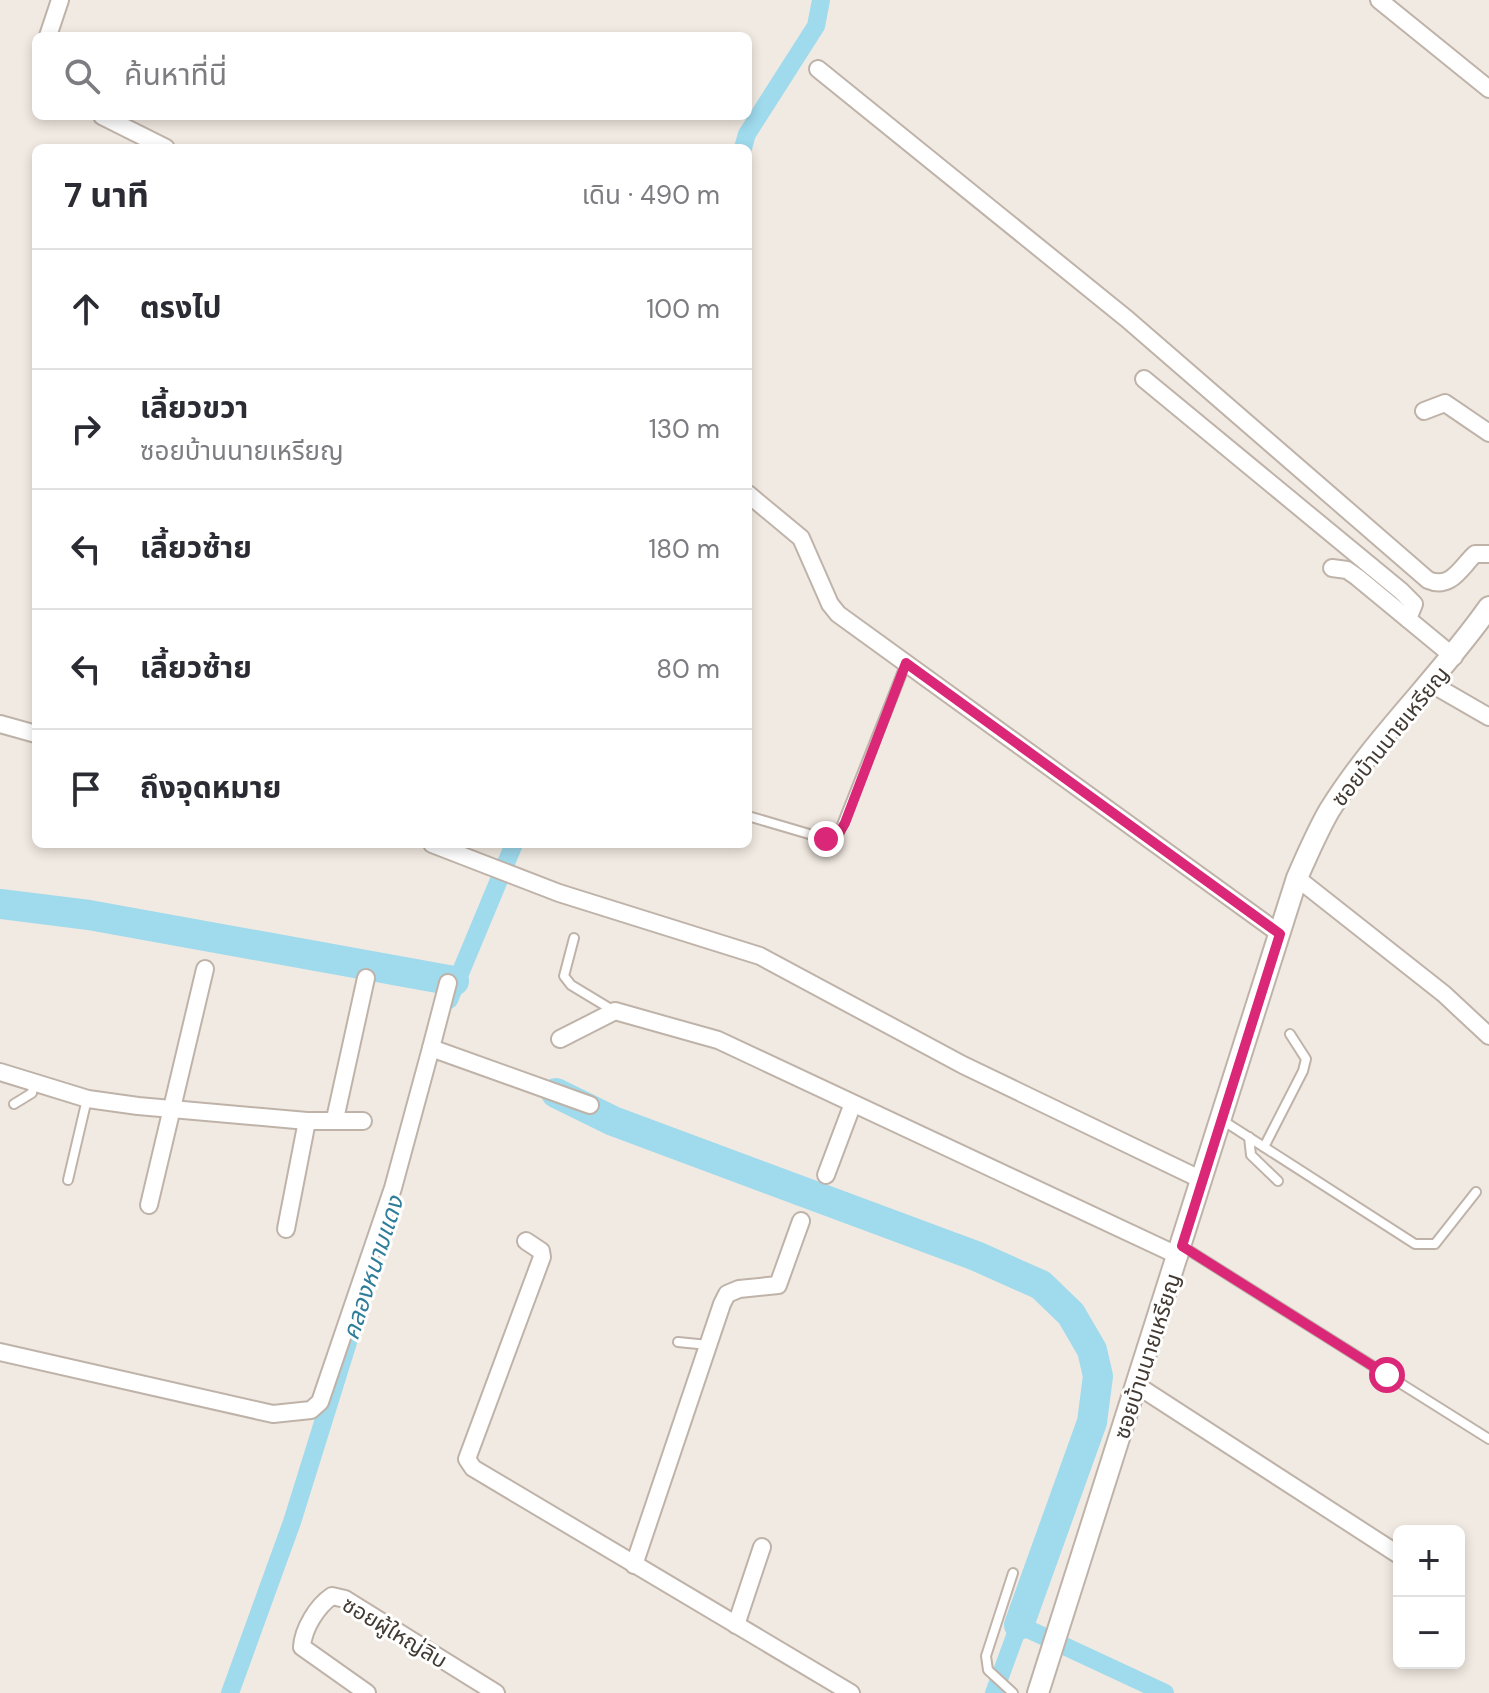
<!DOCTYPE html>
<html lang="th">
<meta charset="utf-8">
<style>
:root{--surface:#fff;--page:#f7f7f7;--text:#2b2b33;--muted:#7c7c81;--line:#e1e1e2}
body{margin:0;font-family:"DM Sans","Noto Sans Thai",sans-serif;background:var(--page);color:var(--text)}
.controls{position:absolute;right:24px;bottom:24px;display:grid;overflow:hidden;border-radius:12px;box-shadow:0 4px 12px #0003}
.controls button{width:72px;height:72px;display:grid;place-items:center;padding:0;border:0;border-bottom:2px solid var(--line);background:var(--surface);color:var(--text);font:40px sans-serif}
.stop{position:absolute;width:24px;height:24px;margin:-18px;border:6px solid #db2777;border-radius:50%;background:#fff}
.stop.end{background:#db2777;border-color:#fff;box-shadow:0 2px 8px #0008}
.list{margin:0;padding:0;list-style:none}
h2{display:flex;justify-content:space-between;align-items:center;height:104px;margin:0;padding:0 32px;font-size:34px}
h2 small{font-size:26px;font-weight:400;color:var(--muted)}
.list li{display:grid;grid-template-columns:52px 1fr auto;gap:24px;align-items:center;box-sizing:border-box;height:120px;padding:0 32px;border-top:2px solid var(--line)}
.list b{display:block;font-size:30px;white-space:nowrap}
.list p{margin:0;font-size:26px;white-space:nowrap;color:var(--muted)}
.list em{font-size:26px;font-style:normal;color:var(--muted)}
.icon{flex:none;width:44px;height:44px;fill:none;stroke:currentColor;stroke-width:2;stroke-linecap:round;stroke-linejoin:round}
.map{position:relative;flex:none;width:1489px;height:1693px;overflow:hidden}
.search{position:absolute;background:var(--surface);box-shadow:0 4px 12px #0003;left:32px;top:32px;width:720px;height:88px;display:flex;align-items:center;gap:20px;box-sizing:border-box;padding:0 28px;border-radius:12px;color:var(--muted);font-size:30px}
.panel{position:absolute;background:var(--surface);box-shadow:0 4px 12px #0003;left:32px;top:144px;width:720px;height:704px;border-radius:12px}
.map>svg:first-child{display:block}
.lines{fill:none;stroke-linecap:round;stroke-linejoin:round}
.canal{stroke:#9fdaed;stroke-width:18}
.river{stroke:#9fdaed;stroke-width:30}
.service-casing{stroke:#bfb3a9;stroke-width:12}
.minor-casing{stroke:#bfb3a9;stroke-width:20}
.tertiary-casing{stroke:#bfb3a9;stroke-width:24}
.service{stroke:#fff;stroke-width:8}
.minor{stroke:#fff;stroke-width:16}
.tertiary{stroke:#fff;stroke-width:20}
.route{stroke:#db2777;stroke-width:10}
.labels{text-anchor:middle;stroke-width:6;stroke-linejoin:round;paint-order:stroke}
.street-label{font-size:22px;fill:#423a33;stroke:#fff}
.water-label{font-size:24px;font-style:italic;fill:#2e7e9a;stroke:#fff}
</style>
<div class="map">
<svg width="1489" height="1693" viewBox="0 0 1489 1693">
<rect width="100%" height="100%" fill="#f1eae2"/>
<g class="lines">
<g class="canal">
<polyline points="743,148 747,134 816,26 821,0"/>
<polyline points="449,1000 514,844"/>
<polyline points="230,1693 292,1522 349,1339"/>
<polyline points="994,1693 1019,1625 1165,1693"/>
</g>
<g class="river">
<polyline points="0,904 89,915 454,981"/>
<polyline points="556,1093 613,1121 976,1256 1041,1285 1071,1314 1092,1350 1098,1376 1092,1422 1019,1625"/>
</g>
<defs>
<g id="service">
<polyline points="748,816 826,839 838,835 906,663"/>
<polyline points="574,938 564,976 571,985 614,1011"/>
<polyline points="14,1104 32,1093 34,1081"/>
<polyline points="1222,1120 1415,1244 1435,1244 1476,1192"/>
<polyline points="1249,1137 1251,1155 1278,1181"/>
<polyline points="1264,1147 1303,1071 1306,1059 1290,1034"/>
<polyline points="68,1180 87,1099"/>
<polyline points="1182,1246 1489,1439"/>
<polyline points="678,1342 708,1345"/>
<polyline points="1013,1693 988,1670 986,1656 1013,1573"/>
</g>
<g id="minor">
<polyline points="1379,0 1489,89"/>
<polyline points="48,36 60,0"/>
<path d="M 818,69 L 1127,319 L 1428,580 C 1451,590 1461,567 1475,554 L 1489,554"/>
<polyline points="102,116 166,148"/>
<polyline points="1144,379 1401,591 1414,604 1408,619"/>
<polyline points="1424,411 1445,403 1489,433"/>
<polyline points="748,494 801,538 830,604 838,614 1280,934"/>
<polyline points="1332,568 1347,570 1357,577 1454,657"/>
<polyline points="1430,683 1489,717"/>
<polyline points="0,724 36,734"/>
<polyline points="432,844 559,893 760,956 963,1065 1202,1180"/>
<polyline points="1297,878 1444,994 1489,1036"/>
<polyline points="560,1039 615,1011 718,1040 1179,1256"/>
<polyline points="431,1048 448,983"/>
<polyline points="0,1072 88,1099 138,1106 307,1121 363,1121"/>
<polyline points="335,1119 366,978"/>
<polyline points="826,1175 852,1106"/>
<polyline points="149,1205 205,969"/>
<polyline points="286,1229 307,1121"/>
<polyline points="526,1241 541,1251 542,1257 467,1459 473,1468 851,1693"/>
<polyline points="0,1352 273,1414 311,1410 320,1402 393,1188 431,1048 590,1105"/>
<polyline points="1138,1386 1399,1555"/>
<polyline points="634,1565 722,1304 727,1294 739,1289 778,1285 801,1221"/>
<polyline points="736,1625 762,1547"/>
<path d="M 367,1693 L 302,1647 C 303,1629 317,1606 332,1596 L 345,1599 L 496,1693"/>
</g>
<path id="tertiary" d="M 1038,1693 L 1297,878 C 1307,855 1317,832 1329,811 C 1374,738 1440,677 1489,607"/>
</defs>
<use href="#service" class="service-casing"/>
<use href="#minor" class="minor-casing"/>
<use href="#tertiary" class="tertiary-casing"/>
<use href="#service" class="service"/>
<use href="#minor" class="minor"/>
<use href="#tertiary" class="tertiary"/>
</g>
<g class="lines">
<polyline class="route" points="826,839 838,835 845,823 906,663 1280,934 1182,1246 1387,1375"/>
</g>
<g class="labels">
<g class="street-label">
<text transform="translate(1390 736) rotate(-51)" y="8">ซอยบ้านนายเหรียญ</text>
<text transform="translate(1147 1356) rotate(-72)" y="8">ซอยบ้านนายเหรียญ</text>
<text transform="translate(395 1632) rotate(31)" y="8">ซอยผู้ใหญ่ลิบ</text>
</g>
<g class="water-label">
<text transform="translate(373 1268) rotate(-72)" y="8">คลองหนามแดง</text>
</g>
</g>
</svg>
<div class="controls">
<button>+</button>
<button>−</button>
</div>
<div class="stop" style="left:1387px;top:1375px"></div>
<div class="stop end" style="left:826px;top:839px"></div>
<div class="search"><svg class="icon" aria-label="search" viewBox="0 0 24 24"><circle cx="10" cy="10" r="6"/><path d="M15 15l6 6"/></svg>ค้นหาที่นี่</div>
<section class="panel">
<h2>7 นาที<small>เดิน · 490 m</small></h2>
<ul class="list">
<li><svg class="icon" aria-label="ahead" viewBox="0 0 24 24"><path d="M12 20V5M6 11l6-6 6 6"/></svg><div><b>ตรงไป</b></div><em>100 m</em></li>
<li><svg class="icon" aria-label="right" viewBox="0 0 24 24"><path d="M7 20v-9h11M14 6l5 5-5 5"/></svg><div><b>เลี้ยวขวา</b><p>ซอยบ้านนายเหรียญ</p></div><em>130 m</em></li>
<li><svg class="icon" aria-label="left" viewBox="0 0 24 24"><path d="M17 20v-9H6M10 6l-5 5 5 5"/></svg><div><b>เลี้ยวซ้าย</b></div><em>180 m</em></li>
<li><svg class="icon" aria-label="left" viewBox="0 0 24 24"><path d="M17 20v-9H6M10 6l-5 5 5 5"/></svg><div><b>เลี้ยวซ้าย</b></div><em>80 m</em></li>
<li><svg class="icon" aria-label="arrive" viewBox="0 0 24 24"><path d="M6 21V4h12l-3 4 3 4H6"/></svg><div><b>ถึงจุดหมาย</b></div></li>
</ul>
</section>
</div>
